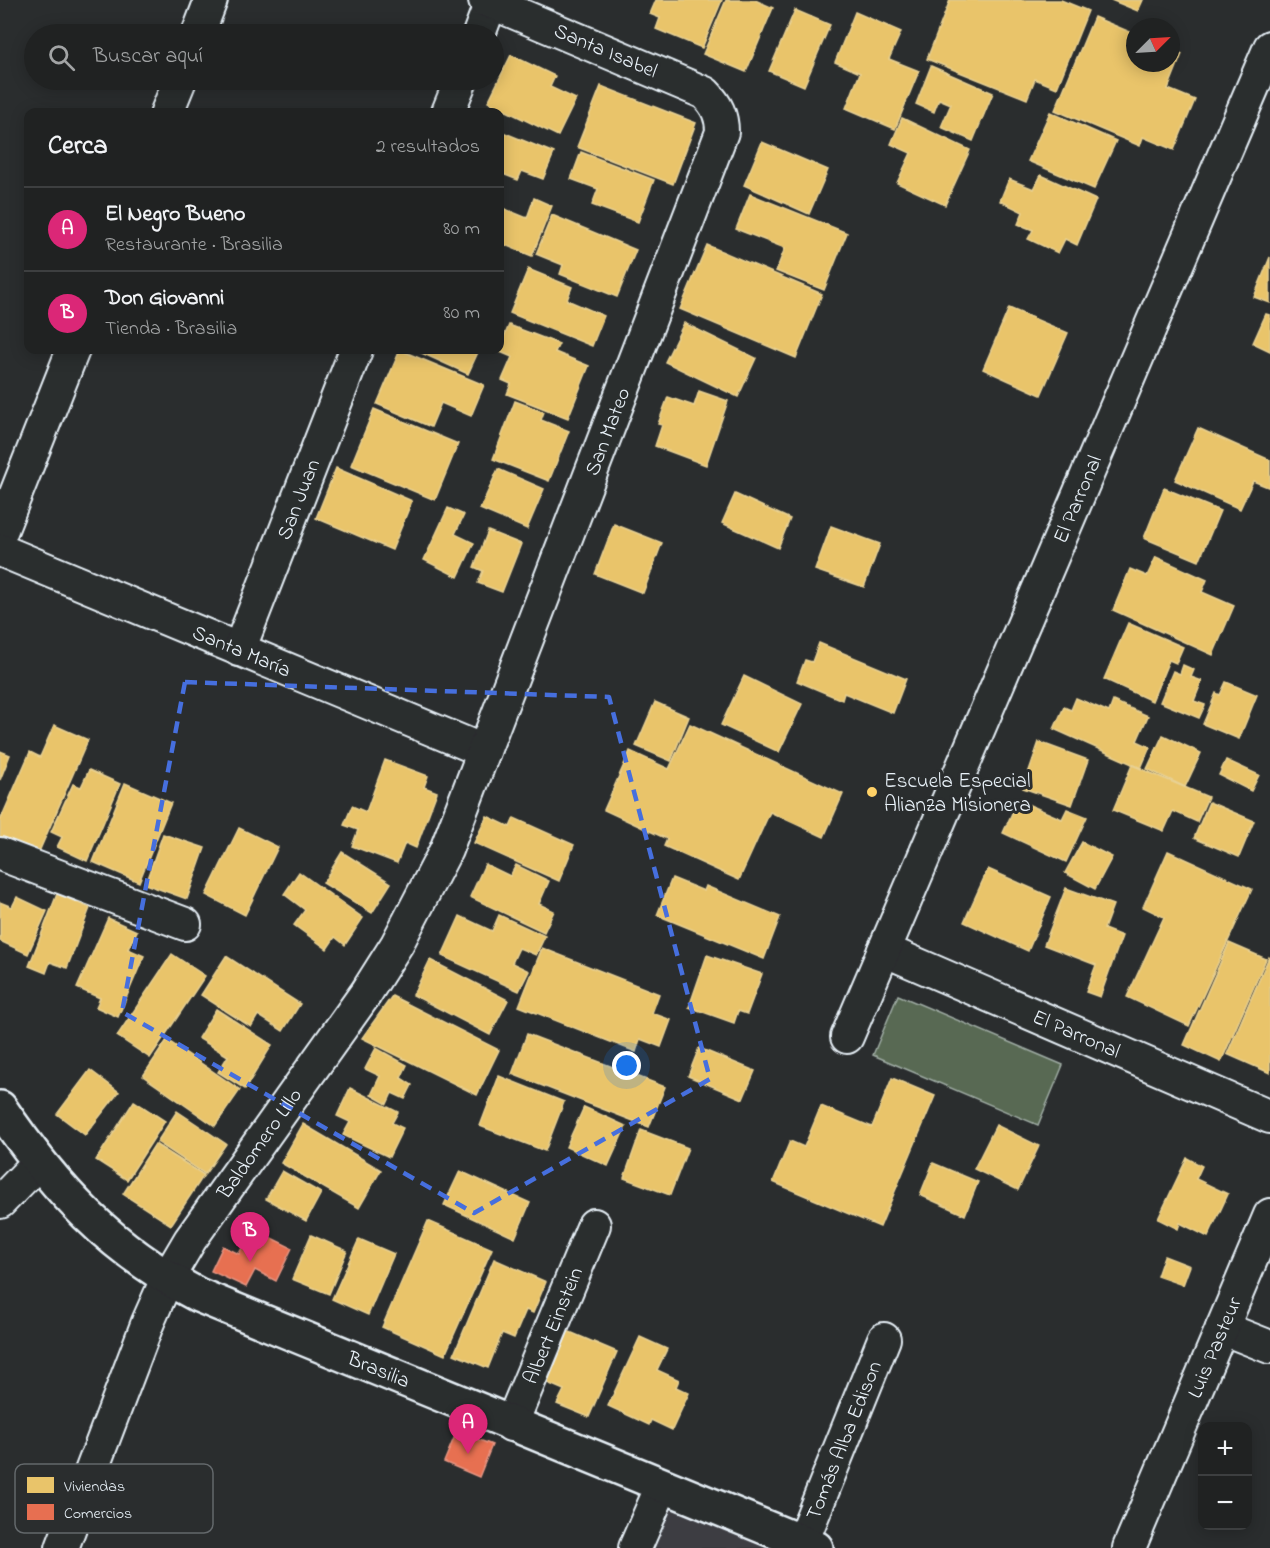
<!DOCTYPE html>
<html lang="es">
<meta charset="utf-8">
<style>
:root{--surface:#202222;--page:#282a2a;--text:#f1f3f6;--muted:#a2a4a5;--line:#3d3f40;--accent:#db2777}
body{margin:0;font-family:"Indie Flower",sans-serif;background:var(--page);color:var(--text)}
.controls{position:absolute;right:18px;bottom:18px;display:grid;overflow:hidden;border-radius:12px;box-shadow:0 3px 15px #0003}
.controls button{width:54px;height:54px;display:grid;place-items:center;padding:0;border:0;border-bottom:2px solid var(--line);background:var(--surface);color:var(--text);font:30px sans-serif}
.compass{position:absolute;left:1126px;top:18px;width:54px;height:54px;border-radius:50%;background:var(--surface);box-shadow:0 3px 15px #0003;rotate:66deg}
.you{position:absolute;left:627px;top:1066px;width:21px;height:21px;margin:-15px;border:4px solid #fff;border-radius:50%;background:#1a73e8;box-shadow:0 0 0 9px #1a73e833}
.badge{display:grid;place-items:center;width:39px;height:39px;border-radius:50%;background:var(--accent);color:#fff;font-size:20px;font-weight:700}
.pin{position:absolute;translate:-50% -50px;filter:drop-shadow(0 2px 3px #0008)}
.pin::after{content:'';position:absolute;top:32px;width:21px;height:18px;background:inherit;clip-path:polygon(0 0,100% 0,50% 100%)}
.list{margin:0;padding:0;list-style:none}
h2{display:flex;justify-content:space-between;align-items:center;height:78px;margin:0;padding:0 24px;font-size:26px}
h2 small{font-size:20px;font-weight:400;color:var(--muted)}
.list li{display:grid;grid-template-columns:39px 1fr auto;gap:18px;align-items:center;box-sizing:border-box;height:84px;padding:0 24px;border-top:2px solid var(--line)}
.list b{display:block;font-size:22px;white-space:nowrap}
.list p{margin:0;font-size:20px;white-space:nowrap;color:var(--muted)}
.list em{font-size:20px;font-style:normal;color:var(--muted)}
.icon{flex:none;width:33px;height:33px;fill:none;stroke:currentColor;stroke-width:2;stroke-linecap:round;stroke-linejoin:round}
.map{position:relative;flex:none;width:1270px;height:1548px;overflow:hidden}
.search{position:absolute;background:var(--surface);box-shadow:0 3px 15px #0003;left:24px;top:24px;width:480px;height:66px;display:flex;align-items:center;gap:15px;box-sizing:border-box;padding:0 21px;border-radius:33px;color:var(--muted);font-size:22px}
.panel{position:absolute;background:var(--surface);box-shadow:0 3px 15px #0003;left:24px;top:108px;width:480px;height:246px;border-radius:12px}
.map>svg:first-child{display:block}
.built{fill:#3c3c42}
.green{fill:#586952;stroke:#a0ada5;stroke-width:1.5}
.homes{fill:#e9c46a;stroke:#e9d295;stroke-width:1.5}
.shops{fill:#e76f51;stroke:#e79683;stroke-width:1.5}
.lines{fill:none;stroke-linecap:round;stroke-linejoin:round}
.minor-casing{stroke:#e8f1f8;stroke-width:36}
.tertiary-casing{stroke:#e8f1f8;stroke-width:38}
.minor{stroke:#2a2d2e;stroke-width:32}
.tertiary{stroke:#2a2d2e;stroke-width:33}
.marked{fill:none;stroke:#466fde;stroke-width:4.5;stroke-dasharray:12 8;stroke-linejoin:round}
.poi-dot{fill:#ffd166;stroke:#2a2d2e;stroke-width:2}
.labels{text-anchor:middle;stroke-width:6;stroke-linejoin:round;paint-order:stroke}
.street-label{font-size:21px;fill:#e8f1f8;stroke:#2a2d2e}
.poi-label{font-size:21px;fill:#e8f1f8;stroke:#2a2d2e;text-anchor:start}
.key{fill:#2a2d2e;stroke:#63686b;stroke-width:1.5}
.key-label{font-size:16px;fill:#e8f1f8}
</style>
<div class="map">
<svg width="1270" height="1548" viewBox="0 0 1270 1548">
<rect width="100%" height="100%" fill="#2a2d2e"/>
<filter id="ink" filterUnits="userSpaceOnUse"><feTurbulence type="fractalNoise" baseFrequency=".0167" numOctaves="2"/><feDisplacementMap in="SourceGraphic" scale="12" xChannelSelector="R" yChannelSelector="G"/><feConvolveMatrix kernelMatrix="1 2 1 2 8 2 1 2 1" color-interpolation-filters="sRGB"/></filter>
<g filter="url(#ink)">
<polygon class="built" points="668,1507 768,1548 652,1548"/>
<polygon class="green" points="898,995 1063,1065 1038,1125 873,1055"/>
<g class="homes">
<polygon points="656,0 722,0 702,48 656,29 660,18 650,14"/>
<polygon points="726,0 755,0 773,8 746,72 703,54"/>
<polygon points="950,0 1061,0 1088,11 1057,88 1035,79 1027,99 927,59"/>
<polygon points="1111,0 1143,0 1138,11"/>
<polygon points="795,10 830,25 804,86 769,71"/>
<polygon points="855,12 901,32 889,59 919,71 895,129 846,108 860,73 835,62"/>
<polygon points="1094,17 1135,34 1135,63 1171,63 1171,49 1182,54 1168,89 1195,100 1174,150 1143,137 1140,146 1055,110"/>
<polygon points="511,55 555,76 550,87 576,99 558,136 488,102"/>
<polygon points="931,66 993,93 973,141 941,127 951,104 939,99 934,112 916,104"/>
<polygon points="601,86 696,123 673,184 577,147"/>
<polygon points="1050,112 1116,141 1094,189 1028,161"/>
<polygon points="902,118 970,150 945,205 897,183 911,153 891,144"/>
<polygon points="500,131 554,153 543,179 522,171 518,180 500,173"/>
<polygon points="762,142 828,170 809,214 744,185"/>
<polygon points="581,152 654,180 638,222 592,205 598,189 571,179"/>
<polygon points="1041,175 1096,200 1077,245 1065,239 1058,253 1028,239 1033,230 1018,224 1023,212 1000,201 1009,179 1034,189"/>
<polygon points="750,194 847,233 824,290 776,271 785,248 736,229"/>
<polygon points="534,198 552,206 532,256 500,243 500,207 527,218"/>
<polygon points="552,215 636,250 617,297 560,274 563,265 536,254"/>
<polygon points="707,245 822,294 796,358 680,309"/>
<polygon points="1270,257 1270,303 1254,297"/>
<polygon points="528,269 572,287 567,300 604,316 592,346 510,313"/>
<polygon points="1009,308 1068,333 1041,395 983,369"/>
<polygon points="1266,314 1270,315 1270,351 1253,343"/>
<polygon points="684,323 756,358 738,397 665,362"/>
<polygon points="509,325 559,344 555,352 589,366 568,418 507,394 511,384 502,380 512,357 498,351"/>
<polygon points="400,350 484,385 471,416 441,403 431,427 377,404"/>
<polygon points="415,350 479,350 468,374"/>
<polygon points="699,391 728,401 706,465 655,446 662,425 658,424 668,397 694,406"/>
<polygon points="515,401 544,412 541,420 569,431 549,481 493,459"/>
<polygon points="374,409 458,444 435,500 351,465"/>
<polygon points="1198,428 1270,460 1270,488 1253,481 1240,509 1175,480"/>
<polygon points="336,468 412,501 392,550 316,518"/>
<polygon points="498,469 544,489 527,529 480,509"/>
<polygon points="1164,488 1220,511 1199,561 1144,538"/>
<polygon points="735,494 790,519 778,548 722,523"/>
<polygon points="448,508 464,515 455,534 474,543 458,577 424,560"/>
<polygon points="614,524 662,543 643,593 595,574"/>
<polygon points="831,526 880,544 864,587 815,570"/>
<polygon points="488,531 521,544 502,592 478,583 483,571 474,567"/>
<polygon points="1156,557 1207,580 1202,592 1234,606 1213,655 1113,610 1130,569 1147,576"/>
<polygon points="1128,623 1183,647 1176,663 1169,660 1152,701 1104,679"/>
<polygon points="819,643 906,679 893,713 844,693 842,700 797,681 805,660 812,662"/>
<polygon points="1183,665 1194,670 1191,677 1202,681 1194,701 1205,705 1199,718 1160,702 1173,671 1180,674"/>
<polygon points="744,676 802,704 779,752 721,725"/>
<polygon points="1226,682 1257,695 1239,739 1203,724 1216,693 1220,695"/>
<polygon points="1076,698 1109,712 1113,701 1148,716 1137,741 1150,747 1141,768 1054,729 1064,707 1071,710"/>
<polygon points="655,702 689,717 671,761 636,746"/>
<polygon points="690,724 843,794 824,837 770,812 739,880 664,846 667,839 604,810 630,751 669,769"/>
<polygon points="54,725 88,740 38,854 0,838 0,821 30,752 40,757"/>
<polygon points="1163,735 1201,753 1185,787 1147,769"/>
<polygon points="1039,742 1088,760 1072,805 1023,788"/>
<polygon points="0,751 10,755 0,780"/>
<polygon points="385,760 428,776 424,787 437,792 416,848 405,843 397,863 352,846 358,830 344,825 352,806 366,812"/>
<polygon points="1226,760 1259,775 1251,791 1219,775"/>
<polygon points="1132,765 1208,797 1197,822 1173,811 1164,831 1113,810"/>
<polygon points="89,770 120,784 87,861 57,847 62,837 51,832 73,784 81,787"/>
<polygon points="125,783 171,803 139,882 93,862"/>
<polygon points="1018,800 1062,819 1067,809 1087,817 1066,862 1003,833"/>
<polygon points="1209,802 1254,821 1239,857 1194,838"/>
<polygon points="487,816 510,827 514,818 574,845 559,881 474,843"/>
<polygon points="239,828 278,847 245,915 206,895"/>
<polygon points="163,834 205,848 187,899 145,884"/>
<polygon points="1082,842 1112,857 1095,889 1065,873"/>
<polygon points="1168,851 1252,889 1189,1026 1127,997 1164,917 1143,907"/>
<polygon points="342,852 391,883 372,913 323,883"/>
<polygon points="485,864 510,876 516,865 549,881 539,904 554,911 544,932 470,897"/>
<polygon points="988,869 1051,897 1028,951 964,922"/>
<polygon points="299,872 363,918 345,945 335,937 327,949 294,925 305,910 284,894"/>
<polygon points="672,878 704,891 706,886 780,917 764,959 657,915"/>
<polygon points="1066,888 1113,905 1104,929 1122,936 1100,997 1086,992 1096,965 1044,945"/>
<polygon points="57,894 90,908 67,968 50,962 46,973 29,966"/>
<polygon points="17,897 47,911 28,954 0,941 0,902 12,907"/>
<polygon points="499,915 545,936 536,955 519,948 512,963 529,971 519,991 442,956 460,916 492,931"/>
<polygon points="108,918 137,931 128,949 144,956 118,1017 96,1007 100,998 77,988"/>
<polygon points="1229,943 1266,959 1221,1062 1184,1045"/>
<polygon points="542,948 659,994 652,1013 671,1020 661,1047 640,1039 636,1052 519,1006"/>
<polygon points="172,954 205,976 150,1058 117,1036"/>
<polygon points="707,955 762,974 747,1014 738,1011 734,1023 689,1007"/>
<polygon points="226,956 300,1004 283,1031 258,1015 251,1027 201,995"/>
<polygon points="1269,957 1270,958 1270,1073 1227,1054"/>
<polygon points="430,960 508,1000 490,1035 413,995"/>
<polygon points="392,996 499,1050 477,1095 362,1038"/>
<polygon points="216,1009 272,1045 245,1089 218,1072 228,1056 198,1038"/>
<polygon points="527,1034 665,1087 649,1127 512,1074"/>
<polygon points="167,1040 240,1090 215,1126 143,1076"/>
<polygon points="376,1048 407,1065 401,1078 412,1085 405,1099 392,1093 387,1104 371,1095 380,1076 365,1069"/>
<polygon points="699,1048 755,1071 743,1099 688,1076"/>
<polygon points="90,1070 119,1092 85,1135 57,1114"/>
<polygon points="499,1076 564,1102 545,1151 480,1126"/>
<polygon points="892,1078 935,1096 880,1227 773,1182 790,1141 804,1147 821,1106 872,1127"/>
<polygon points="350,1088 398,1112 392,1123 403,1128 389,1157 343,1135 350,1122 337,1116"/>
<polygon points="134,1101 165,1121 127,1180 96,1160"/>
<polygon points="584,1107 626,1126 608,1166 566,1147"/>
<polygon points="177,1111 226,1144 205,1174 157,1142"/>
<polygon points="303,1124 381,1170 359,1208 281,1163"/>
<polygon points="996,1125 1039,1146 1018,1190 974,1169"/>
<polygon points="641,1130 688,1148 670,1195 624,1178"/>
<polygon points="155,1144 204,1175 171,1225 123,1194"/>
<polygon points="1187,1158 1202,1166 1196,1179 1228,1194 1208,1237 1180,1223 1178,1229 1158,1219"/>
<polygon points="933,1163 978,1182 965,1215 920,1195"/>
<polygon points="282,1171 321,1193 306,1221 266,1199"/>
<polygon points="460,1171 530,1203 515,1238 444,1205"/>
<polygon points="428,1221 492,1249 445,1355 382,1327"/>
<polygon points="311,1235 347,1251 329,1294 292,1279"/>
<polygon points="359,1239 394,1254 368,1315 332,1299"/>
<polygon points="1164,1256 1190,1266 1183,1285 1157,1276"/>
<polygon points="494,1259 546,1282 533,1313 526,1310 514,1338 502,1333 488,1368 454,1354"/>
<polygon points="565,1330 617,1352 589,1417 557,1404 564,1390 543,1381"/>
<polygon points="640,1337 667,1349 657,1370 679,1380 676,1387 689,1393 672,1430 651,1420 649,1425 608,1406"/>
</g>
<g class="shops">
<polygon points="251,1228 292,1248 276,1281 255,1270 246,1287 211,1271 223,1246 239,1254"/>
<polygon points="457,1431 492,1445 479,1477 444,1462"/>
</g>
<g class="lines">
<defs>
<g id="minor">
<polyline points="198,34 211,0"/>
<polyline points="479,34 491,2"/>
<polyline points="167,112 180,80"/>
<polyline points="448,112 461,80"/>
<polyline points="0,534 73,350"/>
<path id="s1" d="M 0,550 L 484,751"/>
<path id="s2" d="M 239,650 L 356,350"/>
<polyline points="0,854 185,924"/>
<path id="s3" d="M 884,950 L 1270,1117"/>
<path id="s4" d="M 847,1037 L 1270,47"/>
<polyline points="0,1202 39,1162"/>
<polyline points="1222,1328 1270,1347"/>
<path id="s5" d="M 511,1425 L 594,1225"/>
<path id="s6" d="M 802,1542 L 884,1339"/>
<path id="s7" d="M 62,1548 L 148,1322 L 167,1279 L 190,1240 L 366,993 L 397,944 L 446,850 L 722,132 C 722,116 717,105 705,93 L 485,0"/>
<polyline points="635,1548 662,1486"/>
<path id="s8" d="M 1129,1548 L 1270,1215"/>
</g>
<g id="tertiary">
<path id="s9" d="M 0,1108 C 55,1189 110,1249 198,1295 L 816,1548"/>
</g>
</defs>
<use href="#minor" class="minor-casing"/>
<use href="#tertiary" class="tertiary-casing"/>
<use href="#minor" class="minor"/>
<use href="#tertiary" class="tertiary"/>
</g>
</g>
<path class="marked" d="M 185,682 L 609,697 L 710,1079 L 474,1213 L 122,1012 Z"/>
<circle class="poi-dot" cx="872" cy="792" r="6"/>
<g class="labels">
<g class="street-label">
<text transform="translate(606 50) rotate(23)" y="7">Santa Isabel</text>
<text dy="7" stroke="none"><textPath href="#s7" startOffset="1250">San Mateo</textPath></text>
<text dy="7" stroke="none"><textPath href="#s4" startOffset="585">El Parronal</textPath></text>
<text dy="7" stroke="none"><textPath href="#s2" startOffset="162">San Juan</textPath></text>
<text dy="7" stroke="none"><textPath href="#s1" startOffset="262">Santa María</textPath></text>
<text dy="7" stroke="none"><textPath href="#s3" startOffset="210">El Parronal</textPath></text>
<text dy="7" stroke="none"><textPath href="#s7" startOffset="453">Baldomero Lillo</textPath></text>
<text dy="7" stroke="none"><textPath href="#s5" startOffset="108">Albert Einstein</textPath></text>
<text dy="7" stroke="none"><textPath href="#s8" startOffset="218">Luis Pasteur</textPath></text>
<text dy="7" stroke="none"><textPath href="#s9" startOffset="471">Brasilia</textPath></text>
<text dy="7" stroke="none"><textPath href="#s6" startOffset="110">Tomás Alba Edison</textPath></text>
</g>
<g class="poi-label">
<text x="884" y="787">Escuela Especial<tspan x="884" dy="24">Alianza Misionera</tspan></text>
</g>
</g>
<rect x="15" y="1464" width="198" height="69" rx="9" class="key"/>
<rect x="27" y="1477" width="27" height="16" fill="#e9c46a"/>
<rect x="27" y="1504" width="27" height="16" fill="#e76f51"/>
<g class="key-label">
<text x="64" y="1491">Viviendas</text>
<text x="64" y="1518">Comercios</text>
</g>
</svg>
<div class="controls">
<button>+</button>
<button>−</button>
</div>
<svg class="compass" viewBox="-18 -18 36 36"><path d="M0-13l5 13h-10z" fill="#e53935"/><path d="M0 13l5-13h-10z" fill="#a2a4a5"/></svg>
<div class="you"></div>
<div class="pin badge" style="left:468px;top:1454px">A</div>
<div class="pin badge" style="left:250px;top:1262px">B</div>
<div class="search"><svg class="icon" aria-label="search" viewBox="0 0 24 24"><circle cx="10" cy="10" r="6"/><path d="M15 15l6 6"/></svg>Buscar aquí</div>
<section class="panel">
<h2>Cerca<small>2 resultados</small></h2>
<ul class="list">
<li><span class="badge">A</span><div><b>El Negro Bueno</b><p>Restaurante · Brasilia</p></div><em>80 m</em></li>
<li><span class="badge">B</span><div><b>Don Giovanni</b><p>Tienda · Brasilia</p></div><em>80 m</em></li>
</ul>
</section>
</div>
